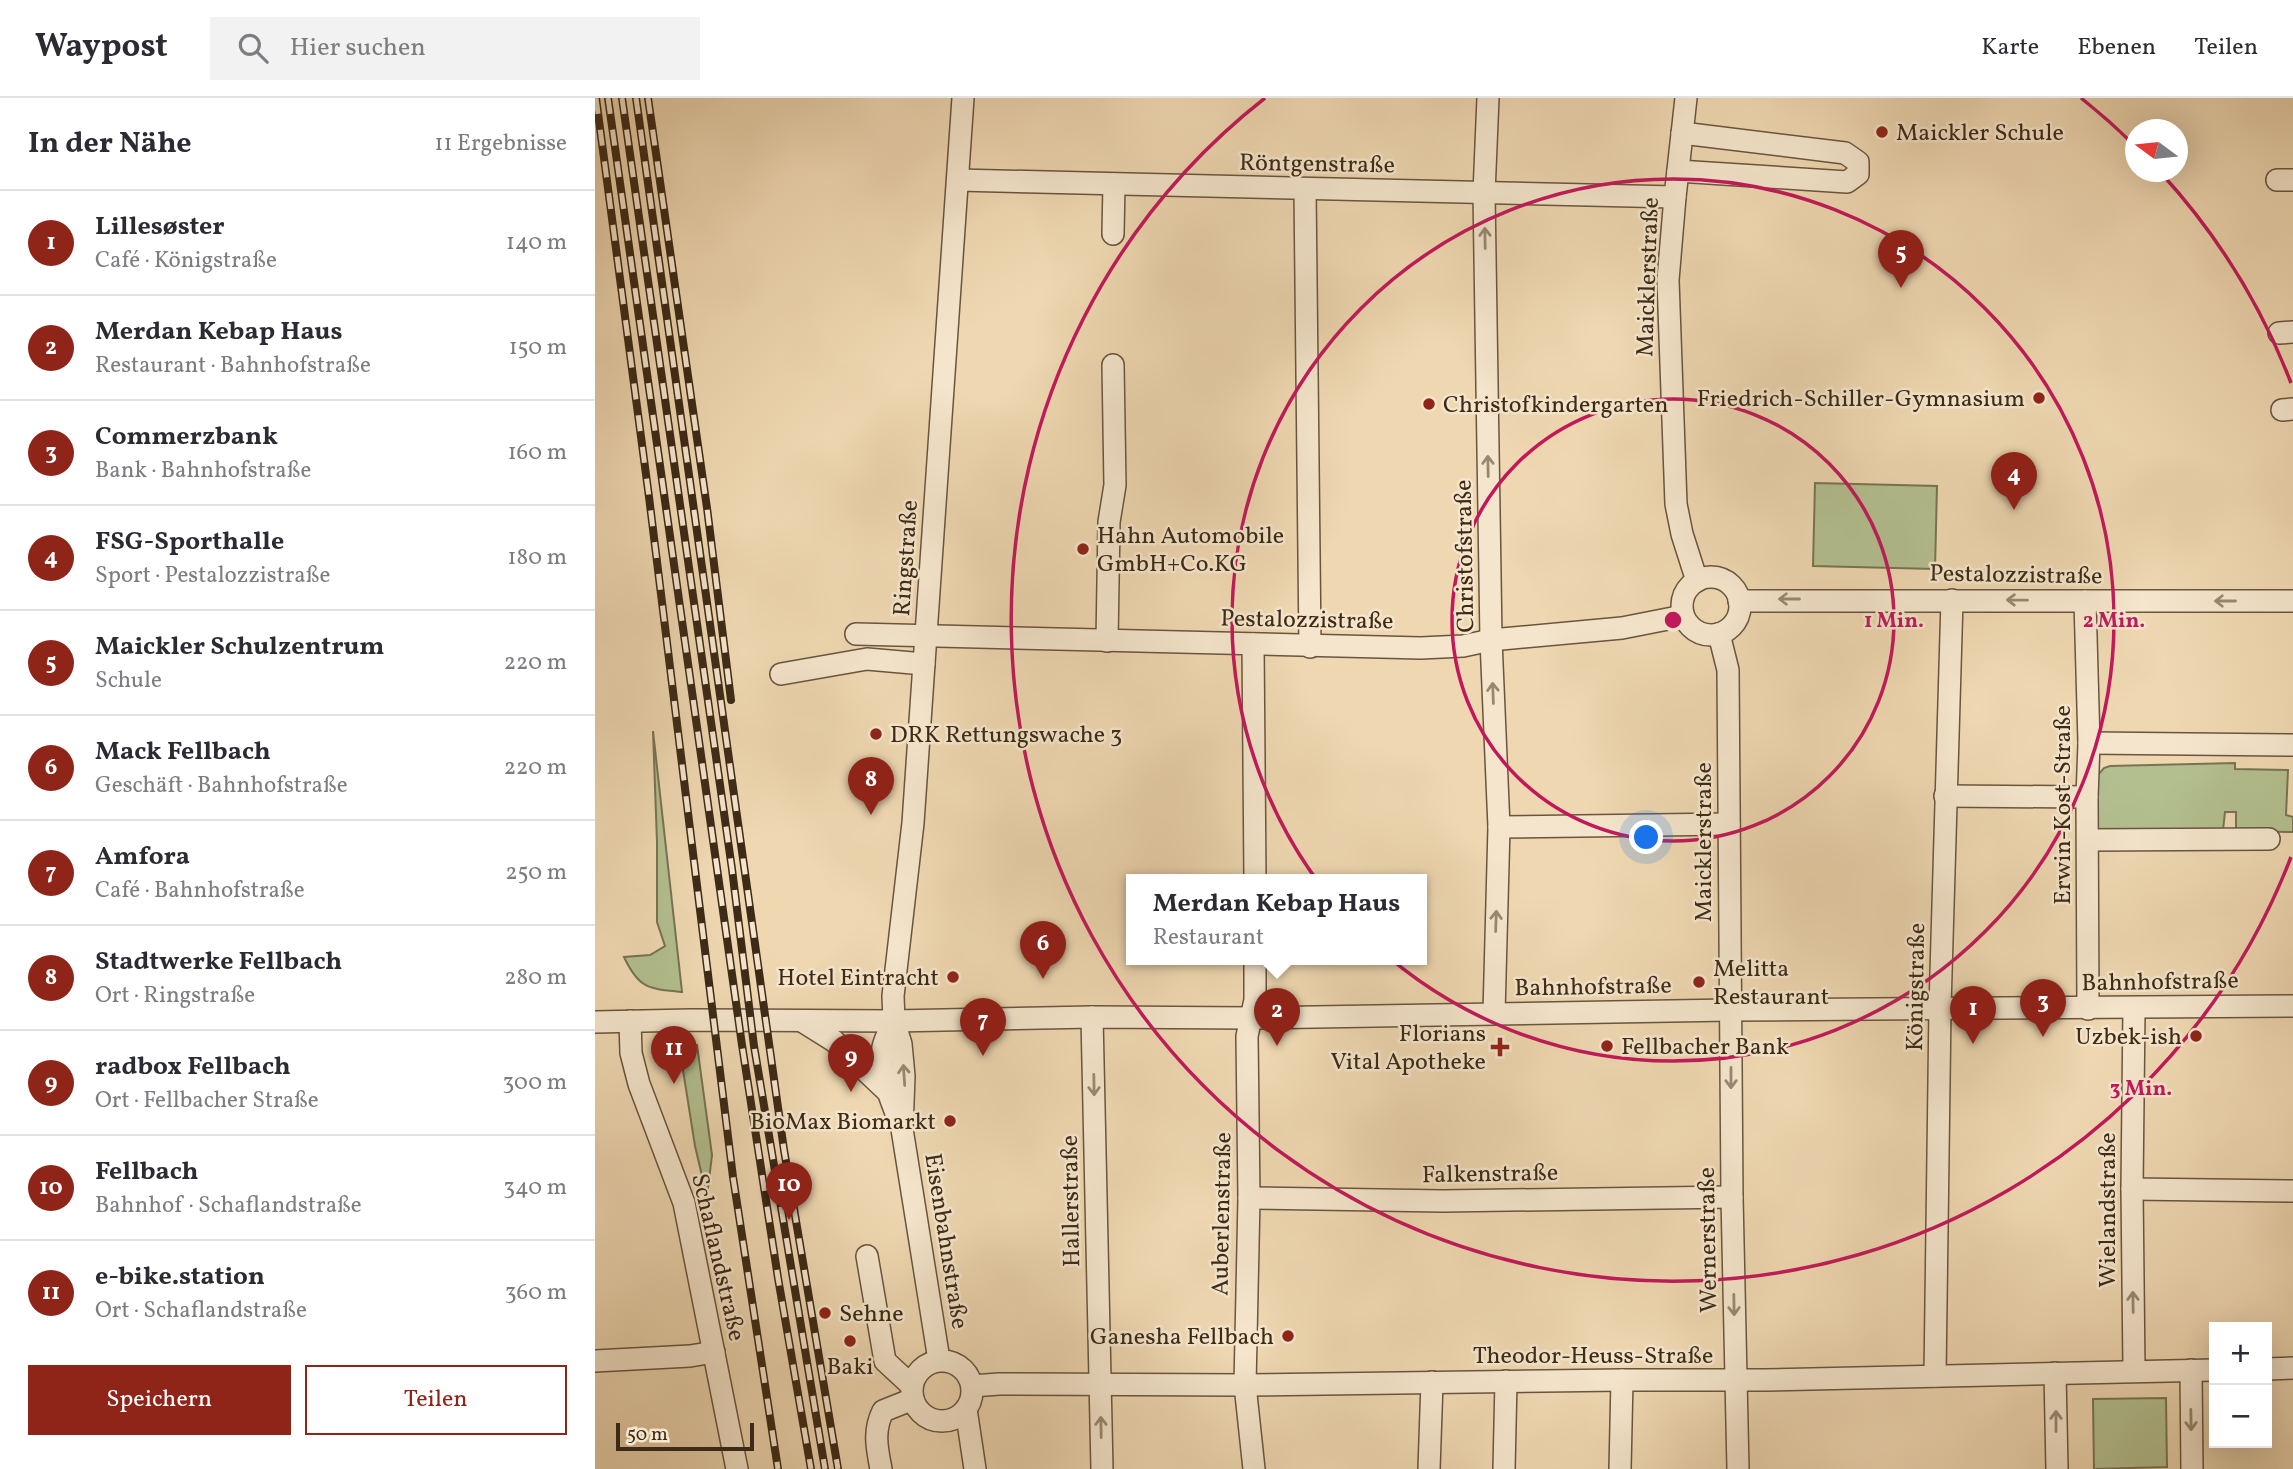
<!DOCTYPE html>
<html lang="de">
<meta charset="utf-8">
<style>
:root{--surface:#fff;--page:#f2f2f3;--text:#2b2b33;--muted:#7c7c81;--line:#e1e1e2;--accent:#8f2418}
body{margin:0;font-family:Vollkorn,serif;background:var(--page);color:var(--text)}
.controls{position:absolute;right:21px;bottom:21px;display:grid;overflow:hidden;border-radius:0px;box-shadow:0 7px 28px #0002}
.controls button{width:63px;height:63px;display:grid;place-items:center;padding:0;border:0;border-bottom:2px solid var(--line);background:var(--surface);color:var(--text);font:35px sans-serif}
.compass{position:absolute;left:1530px;top:21px;width:63px;height:63px;border-radius:50%;background:var(--surface);box-shadow:0 7px 28px #0002;rotate:285deg}
.scale{position:absolute;left:21px;bottom:18px;width:138px;box-sizing:border-box;padding-left:7px;border:4px solid #3d2a17;border-top:0;font-size:19px;line-height:24px;white-space:nowrap;color:#3d2a17;-webkit-text-stroke:5px #f4e5cc;paint-order:stroke}
.you{position:absolute;left:1052px;top:740px;width:24px;height:24px;margin:-18px;border:5px solid #fff;border-radius:50%;background:#1a73e8;box-shadow:0 0 0 10px #1a73e833}
.badge{display:grid;place-items:center;width:46px;height:46px;border-radius:50%;background:var(--accent);color:#fff;font-size:23px;font-weight:700}
.pin{position:absolute;translate:-50% -58px;filter:drop-shadow(0 2px 4px #0008)}
.pin::after{content:'';position:absolute;top:37px;width:24px;height:21px;background:inherit;clip-path:polygon(0 0,100% 0,50% 100%)}
.popup{position:absolute;left:531px;top:776px;width:301px;height:91px;box-sizing:border-box;display:grid;place-content:center;border-radius:0px;background:var(--surface);filter:drop-shadow(0 2px 5px #0005);font-size:23px;white-space:nowrap;color:var(--muted)}
.popup b{font-size:26px;color:var(--text)}
.popup::after{content:'';position:absolute;left:50%;top:100%;margin-left:-14px;border:14px solid transparent;border-top-color:var(--surface)}
.list{margin:0;padding:0;list-style:none}
h2{display:flex;justify-content:space-between;align-items:center;height:91px;margin:0;padding:0 28px;font-size:30px}
h2 small{font-size:23px;font-weight:400;color:var(--muted)}
.list li{display:grid;grid-template-columns:46px 1fr auto;gap:21px;align-items:center;box-sizing:border-box;height:105px;padding:0 28px;border-top:2px solid var(--line)}
.list b{display:block;font-size:26px;white-space:nowrap}
.list p{margin:0;font-size:23px;white-space:nowrap;color:var(--muted)}
.list em{font-size:23px;font-style:normal;color:var(--muted)}
.actions{display:flex;gap:14px;padding:21px 28px}
.actions a{flex:1;padding:16px 0;border:2px solid var(--accent);border-radius:0px;text-align:center;font-size:24px;color:var(--accent)}
.actions .main{background:var(--accent);color:#fff}
.icon{flex:none;width:38px;height:38px;fill:none;stroke:currentColor;stroke-width:2;stroke-linecap:round;stroke-linejoin:round}
.map{position:relative;flex:none;width:1698px;height:1371px;overflow:hidden}
header{display:flex;align-items:center;gap:42px;box-sizing:border-box;height:98px;padding:0 35px;background:var(--surface);border-bottom:2px solid var(--line)}
header strong{font-size:33px}
nav{display:flex;gap:38px;margin-inline-start:auto;font-size:24px}
.search{width:490px;height:63px;background:var(--page);display:flex;align-items:center;gap:18px;box-sizing:border-box;padding:0 24px;border-radius:0px;color:var(--muted);font-size:26px}
main{display:flex}
aside{flex:1;background:var(--surface)}
.map>svg:first-child{display:block}
.green{fill:#b3bf8f;stroke:#787453;stroke-width:2}
.lines{fill:none;stroke-linecap:round;stroke-linejoin:round}
.minor-casing{stroke:#69553e;stroke-width:24}
.minor{stroke:#f4e5cc;stroke-width:21}
.rail-casing{stroke:#3d2a17;stroke-width:8}
.rail{stroke:#f4e5cc;stroke-width:5;stroke-dasharray:16;stroke-linecap:butt}
.oneway{stroke:#988872}
.ring{fill:none;stroke:#c2185b;stroke-width:3.5}
.poi-dot{fill:#8f2418;stroke:#f4e5cc;stroke-width:2.5}
.labels{text-anchor:middle;stroke-width:5;stroke-linejoin:round;paint-order:stroke}
.poi-label{font-size:24px;fill:#3d2a17;stroke:#f4e5cc;text-anchor:start}
.street-label{font-size:24px;fill:#3d2a17;stroke:#f4e5cc}
.centre{fill:#c2185b;stroke:#f4e5cc;stroke-width:3.5}
.ring-label{font-size:21px;text-anchor:middle;font-weight:bold;fill:#c2185b;stroke:#f4e5cc;stroke-width:5;stroke-linejoin:round;paint-order:stroke}
</style>
<header>
<strong>Waypost</strong>
<div class="search"><svg class="icon" aria-label="search" viewBox="0 0 24 24"><circle cx="10" cy="10" r="6"/><path d="M15 15l6 6"/></svg>Hier suchen</div>
<nav><a>Karte</a><a>Ebenen</a><a>Teilen</a></nav>
</header>
<main>
<aside>
<h2>In der Nähe<small>11 Ergebnisse</small></h2>
<ul class="list">
<li><span class="badge">1</span><div><b>Lillesøster</b><p>Café · Königstraße</p></div><em>140 m</em></li>
<li><span class="badge">2</span><div><b>Merdan Kebap Haus</b><p>Restaurant · Bahnhofstraße</p></div><em>150 m</em></li>
<li><span class="badge">3</span><div><b>Commerzbank</b><p>Bank · Bahnhofstraße</p></div><em>160 m</em></li>
<li><span class="badge">4</span><div><b>FSG-Sporthalle</b><p>Sport · Pestalozzistraße</p></div><em>180 m</em></li>
<li><span class="badge">5</span><div><b>Maickler Schulzentrum</b><p>Schule</p></div><em>220 m</em></li>
<li><span class="badge">6</span><div><b>Mack Fellbach</b><p>Geschäft · Bahnhofstraße</p></div><em>220 m</em></li>
<li><span class="badge">7</span><div><b>Amfora</b><p>Café · Bahnhofstraße</p></div><em>250 m</em></li>
<li><span class="badge">8</span><div><b>Stadtwerke Fellbach</b><p>Ort · Ringstraße</p></div><em>280 m</em></li>
<li><span class="badge">9</span><div><b>radbox Fellbach</b><p>Ort · Fellbacher Straße</p></div><em>300 m</em></li>
<li><span class="badge">10</span><div><b>Fellbach</b><p>Bahnhof · Schaflandstraße</p></div><em>340 m</em></li>
<li><span class="badge">11</span><div><b>e-bike.station</b><p>Ort · Schaflandstraße</p></div><em>360 m</em></li>
</ul>
<div class="actions"><a class="main">Speichern</a><a>Teilen</a></div>
</aside>
<div class="map">
<svg width="1698" height="1371" viewBox="0 0 1698 1371">
<rect width="100%" height="100%" fill="#eed7b1"/>
<filter id="stains"><feTurbulence type="fractalNoise" baseFrequency=".00286" numOctaves="4"/><feColorMatrix values="0 0 0 0 .2 0 0 0 0 .09 0 0 0 0 .02 0 0 0 .5 -.17"/></filter>
<radialGradient id="worn" r=".72"><stop offset=".6" stop-color="#630" stop-opacity="0"/><stop offset="1" stop-color="#630" stop-opacity=".3"/></radialGradient>
<g class="green">
<polygon points="1220,385 1342,388 1340,471 1218,468"/>
<path d="M 58,633 L 87,894 C 54,891 44,891 29,859 L 55,857 L 70,848 L 62,824 L 62,744 Z"/>
<polygon points="1640,665 1640,671 1693,672 1691,717 1698,719 1698,734 1641,733 1641,714 1630,714 1628,732 1501,733 1502,678 1509,670 1515,668"/>
<polygon points="84,947 102,947 117,1057 112,1099 100,1048"/>
<polygon points="1571,1300 1572,1369 1499,1371 1498,1301"/>
</g>
<g class="lines">
<defs>
<g id="minor">
<polyline points="893,0 889,95 896,542 904,729 899,915"/>
<polyline points="1091,0 1080,99 1073,182 1081,406 1087,436 1102,483"/>
<polyline points="1083,73 1252,84 1263,76 1263,64 1250,55 1087,35"/>
<polyline points="363,82 1080,99"/>
<polyline points="1682,82 1698,82"/>
<polyline points="710,91 715,549"/>
<polyline points="518,136 519,86"/>
<polyline points="1684,235 1698,234"/>
<polyline points="1687,312 1698,311"/>
<circle cx="1116" cy="508" r="29"/>
<polyline points="1144,503 1698,503"/>
<polyline points="1490,503 1494,645 1492,699 1493,911"/>
<polyline points="261,536 826,550 868,548 896,542 1027,530 1088,518"/>
<polyline points="1124,536 1133,572 1137,1099 1143,1371"/>
<polyline points="512,543 514,424 520,387 518,267"/>
<polyline points="658,546 660,782"/>
<polyline points="186,576 272,561 329,566"/>
<polyline points="1494,645 1698,647"/>
<polyline points="1350,698 1492,699"/>
<polyline points="904,729 1134,726"/>
<polyline points="1493,742 1674,741"/>
<polyline points="497,919 507,1371"/>
<polyline points="35,923 36,955 44,986 89,1105 142,1371"/>
<polyline points="207,923 239,943 292,993"/>
<path d="M 299,923 C 295,931 290,940 288,949 C 283,972 296,1003 305,1025"/>
<polyline points="0,924 96,922 299,923 497,919 657,920 1135,912 1698,908"/>
<polyline points="1537,1091 1698,1093"/>
<polyline points="654,1100 848,1103 1137,1099"/>
<polyline points="272,1158 290,1263 317,1288"/>
<polyline points="344,1262 307,1031 309,978 306,946 299,923 298,898 318,725 368,0"/>
<circle cx="347" cy="1293" r="30"/>
<polyline points="0,1263 95,1258 119,1254"/>
<polyline points="1672,1271 1698,1270"/>
<polyline points="1539,1272 1537,1091 1539,910"/>
<polyline points="1596,1272 1597,1371"/>
<polyline points="1460,1275 1462,1371"/>
<polyline points="1340,1278 1345,909 1357,502"/>
<polyline points="377,1288 404,1286 650,1287 1027,1282 1170,1282 1619,1272"/>
<polyline points="371,1311 380,1371"/>
<path d="M 286,1371 C 282,1350 278,1333 288,1313 L 318,1301"/>
<polyline points="659,1371 650,1287 654,1100 652,938 660,902 660,862"/>
<polyline points="834,1371 837,1284"/>
<polyline points="909,1371 911,1283"/>
<polyline points="1025,1371 1027,1282"/>
</g>
</defs>
<use href="#minor" class="minor-casing"/>
<use href="#minor" class="minor"/>
<defs>
<g id="rail">
<polyline points="1,0 54,399 138,1079 183,1371"/>
<polyline points="13,0 147,947 183,1180 216,1371"/>
<polyline points="27,0 137,771 159,948 230,1371"/>
<polyline points="41,0 189,1052 243,1371"/>
<polyline points="53,0 112,410 136,602"/>
</g>
</defs>
<use href="#rail" class="rail-casing"/>
<use href="#rail" class="rail"/>
</g>
<defs><path id="oneway-shaft" d="M-6 0H5M1.5-3L5.5 0L1.5 3" fill="none" stroke-width="1.6" stroke-linecap="round" stroke-linejoin="round" transform="scale(1.75)"/></defs>
<g class="oneway">
<use href="#oneway-shaft" transform="translate(890 140) rotate(-91)"/>
<use href="#oneway-shaft" transform="translate(893 368) rotate(-91)"/>
<use href="#oneway-shaft" transform="translate(1194 501) rotate(-180)"/>
<use href="#oneway-shaft" transform="translate(1422 502) rotate(-179)"/>
<use href="#oneway-shaft" transform="translate(1630 503) rotate(180)"/>
<use href="#oneway-shaft" transform="translate(898 595) rotate(-92)"/>
<use href="#oneway-shaft" transform="translate(901 823) rotate(-88)"/>
<use href="#oneway-shaft" transform="translate(309 977) rotate(-94)"/>
<use href="#oneway-shaft" transform="translate(1136 980) rotate(90)"/>
<use href="#oneway-shaft" transform="translate(499 987) rotate(89)"/>
<use href="#oneway-shaft" transform="translate(1538 1204) rotate(-91)"/>
<use href="#oneway-shaft" transform="translate(1139 1207) rotate(89)"/>
<use href="#oneway-shaft" transform="translate(1596 1322) rotate(89)"/>
<use href="#oneway-shaft" transform="translate(1461 1323) rotate(-90)"/>
<use href="#oneway-shaft" transform="translate(506 1329) rotate(-91)"/>
</g>
<g class="ring">
<circle cx="1078" cy="522" r="221"/>
<circle cx="1078" cy="522" r="441"/>
<path d="M1696 759A662 662 0 1 1 670 0M1486 0A662 662 0 0 1 1538 46M1566 75A662 662 0 0 1 1696 285"/>
</g>
<g class="poi-dot">
<circle cx="1287" cy="34" r="7"/>
<circle cx="1444" cy="300" r="7"/>
<circle cx="834" cy="306" r="7"/>
<circle cx="488" cy="451" r="7"/>
<circle cx="281" cy="636" r="7"/>
<circle cx="358" cy="879" r="7"/>
<circle cx="1104" cy="884" r="7"/>
<circle cx="1601" cy="938" r="7"/>
<circle cx="1012" cy="948" r="7"/>
<path d="M901.5 938.5h7v7h7v7h-7v7h-7v-7h-7v-7h7z"/>
<circle cx="355" cy="1023" r="7"/>
<circle cx="230" cy="1215" r="7"/>
<circle cx="693" cy="1238" r="7"/>
<circle cx="255" cy="1243" r="7"/>
</g>
<g class="labels">
<g class="poi-label">
<text x="1301" y="42">Maickler Schule</text>
<text x="1430" y="308" text-anchor="end">Friedrich-Schiller-Gymnasium</text>
<text x="848" y="314">Christofkindergarten</text>
<text x="502" y="445">Hahn Automobile<tspan x="502" dy="28">GmbH+Co.KG</tspan></text>
<text x="295" y="644">DRK Rettungswache 3</text>
<text x="1118" y="878">Melitta<tspan x="1118" dy="28">Restaurant</tspan></text>
<text x="344" y="887" text-anchor="end">Hotel Eintracht</text>
<text x="891" y="943" text-anchor="end">Florians<tspan x="891" dy="28">Vital Apotheke</tspan></text>
<text x="1587" y="946" text-anchor="end">Uzbek-ish</text>
<text x="1026" y="956">Fellbacher Bank</text>
<text x="341" y="1031" text-anchor="end">BioMax Biomarkt</text>
<text x="244" y="1223">Sehne</text>
<text x="679" y="1246" text-anchor="end">Ganesha Fellbach</text>
<text x="255" y="1276" text-anchor="middle">Baki</text>
</g>
<g class="street-label">
<text transform="translate(722 65) rotate(1)" y="8">Röntgenstraße</text>
<text transform="translate(1052 179) rotate(-88)" y="8">Maicklerstraße</text>
<text transform="translate(869 458) rotate(-91)" y="8">Christofstraße</text>
<text transform="translate(310 460) rotate(-86)" y="8">Ringstraße</text>
<text transform="translate(1421 476) rotate(1)" y="8">Pestalozzistraße</text>
<text transform="translate(712 521) rotate(1)" y="8">Pestalozzistraße</text>
<text transform="translate(1467 707) rotate(-90)" y="8">Erwin-Kost-Straße</text>
<text transform="translate(1108 744) rotate(-90)" y="8">Maicklerstraße</text>
<text transform="translate(1565 883) rotate(-1)" y="8">Bahnhofstraße</text>
<text transform="translate(998 888) rotate(-1)" y="8">Bahnhofstraße</text>
<text transform="translate(1320 889) rotate(-89)" y="8">Königstraße</text>
<text transform="translate(895 1075) rotate(-1)" y="8">Falkenstraße</text>
<text transform="translate(475 1103) rotate(-91)" y="8">Hallerstraße</text>
<text transform="translate(1512 1112) rotate(-90)" y="8">Wielandstraße</text>
<text transform="translate(626 1116) rotate(-89)" y="8">Auberlenstraße</text>
<text transform="translate(1112 1142) rotate(-91)" y="8">Wernerstraße</text>
<text transform="translate(352 1143) rotate(81)" y="8">Eisenbahnstraße</text>
<text transform="translate(124 1159) rotate(77)" y="8">Schaflandstraße</text>
<text x="998" y="1265">Theodor-Heuss-Straße</text>
</g>
</g>
<circle cx="1078" cy="522" r="10" class="centre"/>
<g class="ring-label">
<text x="1299" y="529">1 Min.</text>
<text x="1519" y="529">2 Min.</text>
<text x="1546" y="997">3 Min.</text>
</g>
<rect width="100%" height="100%" filter="url(#stains)"/>
<rect width="100%" height="100%" fill="url(#worn)"/>
</svg>
<div class="controls">
<button>+</button>
<button>−</button>
</div>
<svg class="compass" viewBox="-18 -18 36 36"><path d="M0-13l5 13h-10z" fill="#e53935"/><path d="M0 13l5-13h-10z" fill="#7c7c81"/></svg>
<div class="scale">50 m</div>
<div class="you"></div>
<div class="pin badge" style="left:1378px;top:946px">1</div>
<div class="pin badge" style="left:682px;top:948px">2</div>
<div class="popup"><b>Merdan Kebap Haus</b>Restaurant</div>
<div class="pin badge" style="left:1448px;top:939px">3</div>
<div class="pin badge" style="left:1419px;top:412px">4</div>
<div class="pin badge" style="left:1306px;top:190px">5</div>
<div class="pin badge" style="left:448px;top:881px">6</div>
<div class="pin badge" style="left:388px;top:958px">7</div>
<div class="pin badge" style="left:276px;top:717px">8</div>
<div class="pin badge" style="left:256px;top:994px">9</div>
<div class="pin badge" style="left:194px;top:1122px">10</div>
<div class="pin badge" style="left:79px;top:986px">11</div>
</div>
</main>
